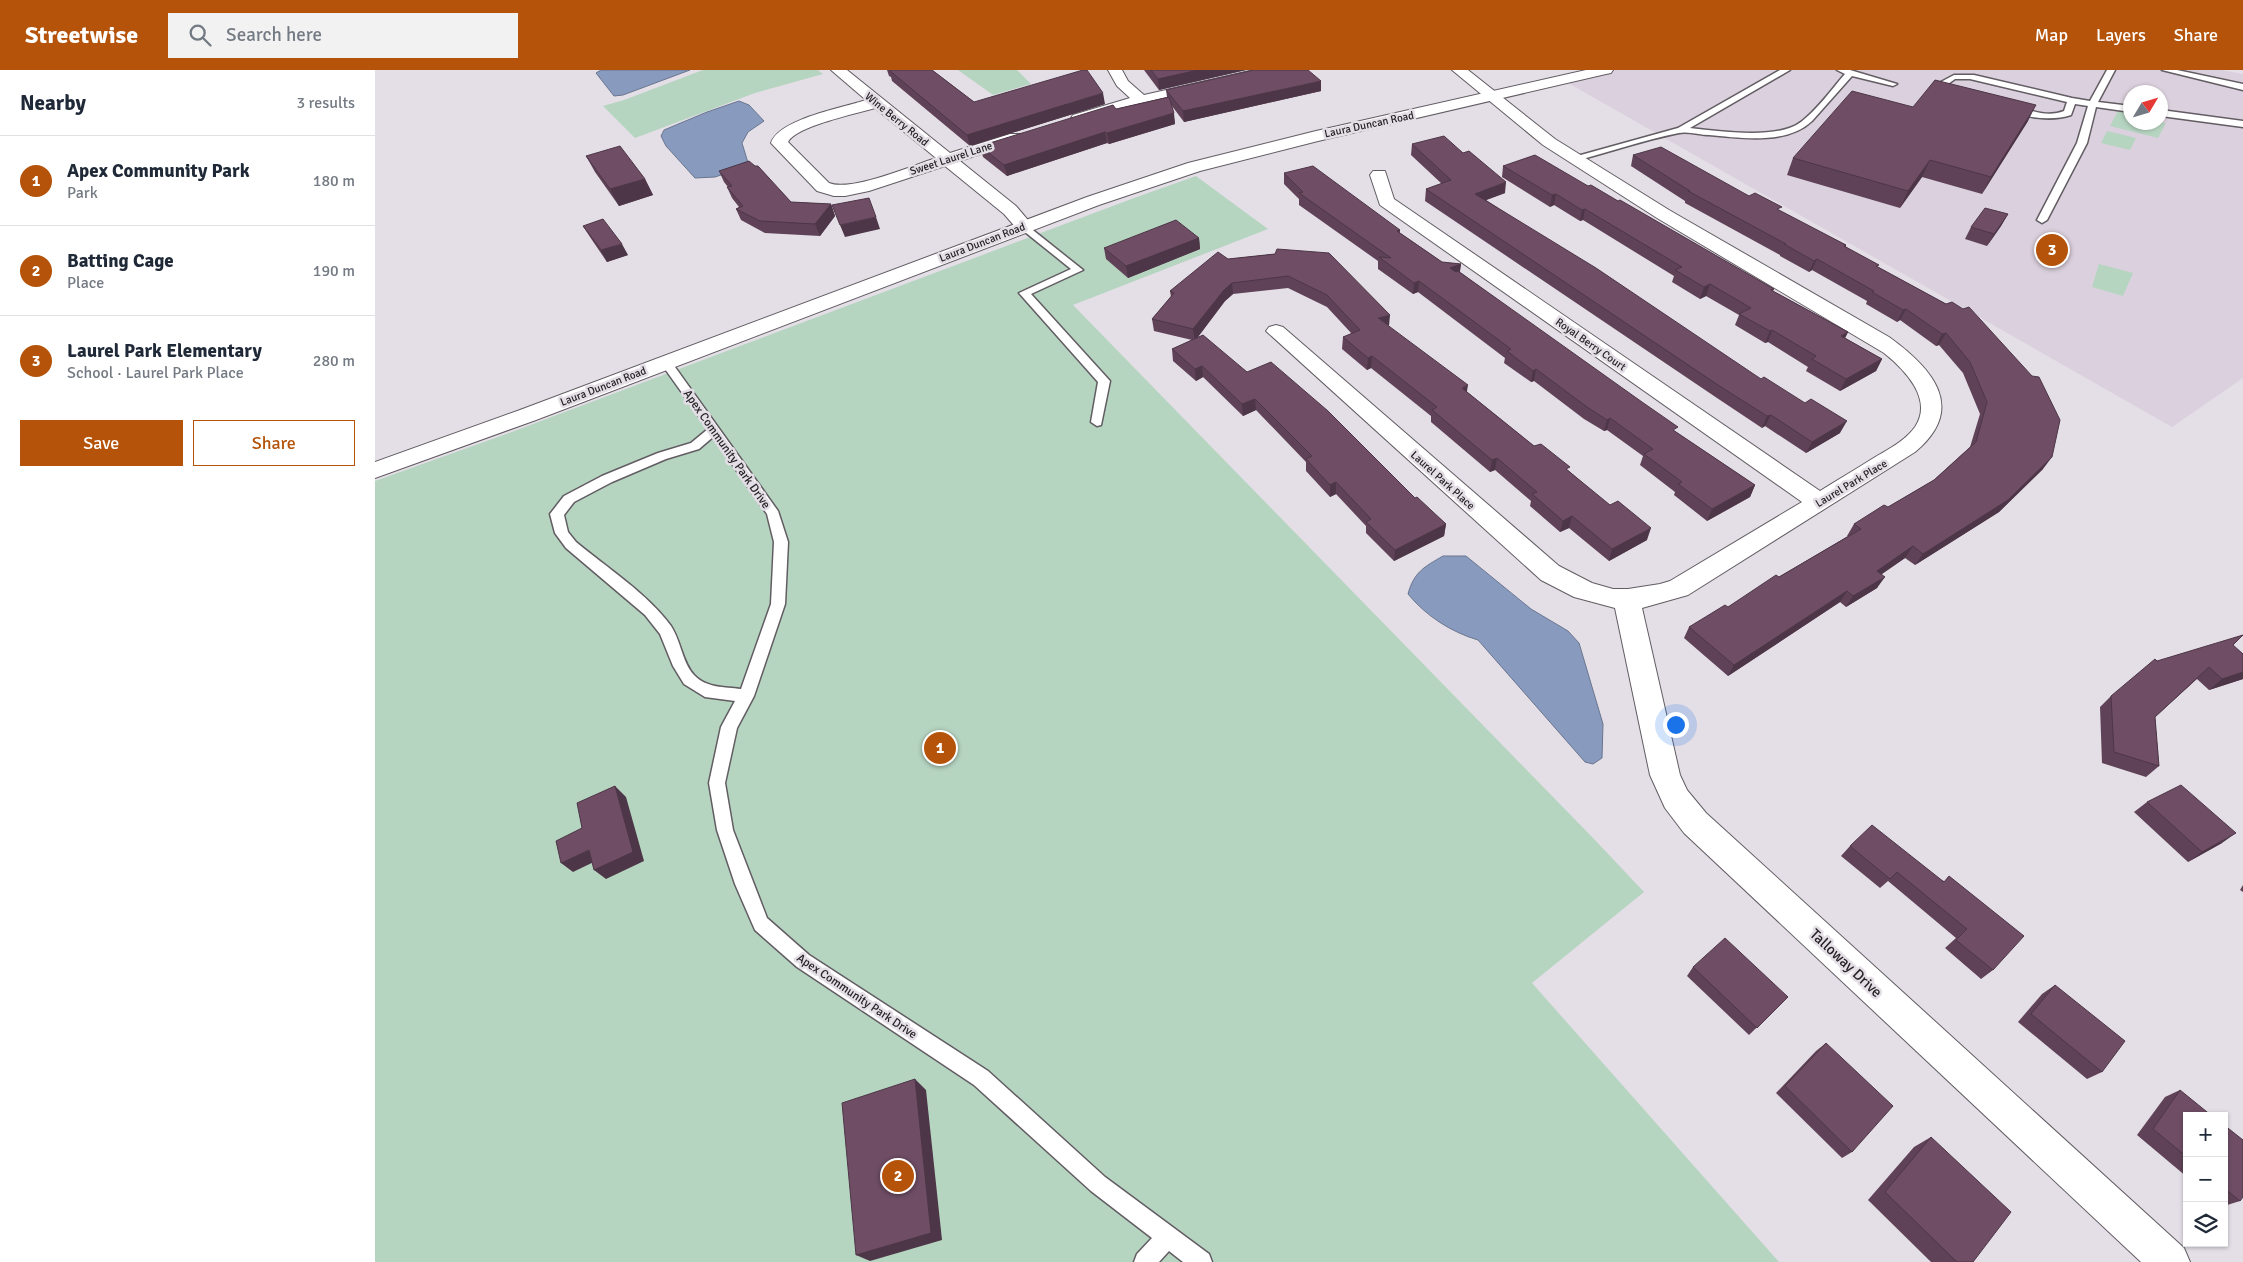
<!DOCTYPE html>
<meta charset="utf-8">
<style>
:root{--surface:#fff;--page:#f2f2f3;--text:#1f2937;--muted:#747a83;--line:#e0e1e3;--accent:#b45309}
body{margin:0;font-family:Signika,sans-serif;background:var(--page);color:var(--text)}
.controls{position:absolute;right:15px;bottom:15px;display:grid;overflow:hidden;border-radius:0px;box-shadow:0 1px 4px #0004}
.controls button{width:45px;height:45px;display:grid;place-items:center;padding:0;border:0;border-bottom:1px solid var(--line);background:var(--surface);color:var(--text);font:25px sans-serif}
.compass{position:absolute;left:1748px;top:15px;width:45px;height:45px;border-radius:50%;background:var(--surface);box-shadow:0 1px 4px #0004;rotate:52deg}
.you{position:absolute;left:1300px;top:654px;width:18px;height:18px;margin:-12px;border:4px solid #fff;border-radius:50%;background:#1a73e8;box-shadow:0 0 0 8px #1a73e833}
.badge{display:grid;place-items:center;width:32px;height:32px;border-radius:50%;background:var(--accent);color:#fff;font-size:16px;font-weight:700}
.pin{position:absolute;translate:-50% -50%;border:2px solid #fff;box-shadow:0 1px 5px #0006}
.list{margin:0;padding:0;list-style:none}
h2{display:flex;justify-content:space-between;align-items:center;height:65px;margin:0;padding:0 20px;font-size:21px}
h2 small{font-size:16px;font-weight:400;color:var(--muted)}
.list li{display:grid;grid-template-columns:32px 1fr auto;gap:15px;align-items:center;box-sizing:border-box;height:90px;padding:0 20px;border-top:1px solid var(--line)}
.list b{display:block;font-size:19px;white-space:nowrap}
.list p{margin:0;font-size:16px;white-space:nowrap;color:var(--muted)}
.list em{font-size:16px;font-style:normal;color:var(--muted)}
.actions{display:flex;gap:10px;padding:15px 20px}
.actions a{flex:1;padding:11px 0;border:1px solid var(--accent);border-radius:0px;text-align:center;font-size:18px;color:var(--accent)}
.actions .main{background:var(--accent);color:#fff}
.icon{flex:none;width:28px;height:28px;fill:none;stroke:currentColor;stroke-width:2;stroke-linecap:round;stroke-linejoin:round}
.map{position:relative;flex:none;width:1868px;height:1192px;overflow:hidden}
header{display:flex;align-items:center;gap:30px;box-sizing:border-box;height:70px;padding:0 25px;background:var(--accent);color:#fff}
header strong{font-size:24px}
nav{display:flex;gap:28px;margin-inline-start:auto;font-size:18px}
.search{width:350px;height:45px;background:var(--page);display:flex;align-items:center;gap:12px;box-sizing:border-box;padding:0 18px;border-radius:0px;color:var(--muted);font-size:19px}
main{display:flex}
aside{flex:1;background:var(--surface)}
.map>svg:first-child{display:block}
.built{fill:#dbd0dd;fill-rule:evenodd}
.green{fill:#b6d5c1}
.water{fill:#889abd;stroke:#6a7690}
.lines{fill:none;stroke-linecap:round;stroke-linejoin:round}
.service-casing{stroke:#625c63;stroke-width:3}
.minor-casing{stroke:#625c63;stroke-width:2}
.tertiary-casing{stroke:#625c63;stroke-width:2}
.service{fill:#fff;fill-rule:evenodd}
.minor{fill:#fff;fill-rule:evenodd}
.tertiary{fill:#fff;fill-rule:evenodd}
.wall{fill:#5f4257}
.shaded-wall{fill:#4d3647}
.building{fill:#6e4d65;stroke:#4d3647}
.labels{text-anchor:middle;stroke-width:5;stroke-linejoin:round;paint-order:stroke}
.far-street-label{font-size:11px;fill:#252326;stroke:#e4dee6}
.street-label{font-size:12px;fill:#252326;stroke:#e4dee6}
.near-street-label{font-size:15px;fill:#252326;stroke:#e4dee6}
</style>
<header>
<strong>Streetwise</strong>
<div class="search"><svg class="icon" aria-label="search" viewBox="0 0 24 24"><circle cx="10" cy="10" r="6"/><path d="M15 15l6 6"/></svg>Search here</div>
<nav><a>Map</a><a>Layers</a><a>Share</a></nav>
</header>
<main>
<aside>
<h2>Nearby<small>3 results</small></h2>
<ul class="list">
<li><span class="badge">1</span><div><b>Apex Community Park</b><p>Park</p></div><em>180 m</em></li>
<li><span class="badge">2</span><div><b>Batting Cage</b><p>Place</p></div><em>190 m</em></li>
<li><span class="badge">3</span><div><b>Laurel Park Elementary</b><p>School · Laurel Park Place</p></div><em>280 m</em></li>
</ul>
<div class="actions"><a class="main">Save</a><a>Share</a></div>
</aside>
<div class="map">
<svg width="1868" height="1192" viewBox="0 0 1868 1192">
<rect width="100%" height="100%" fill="#e4dee6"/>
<path class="built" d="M 1231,0 L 1846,0 L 1868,4 L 1868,308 L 1797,357 L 1188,10 ZM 1756,22 L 1786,22 L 1786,52 L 1756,52 Z"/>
<g class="green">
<polygon points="328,0 443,0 448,4 380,23 260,68 228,36 249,30"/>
<polygon points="583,0 642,0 656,14 618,25"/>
<polygon points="1743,41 1755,44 1756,52 1791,53 1783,68 1735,56"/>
<polygon points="1732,61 1761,68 1755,80 1726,73"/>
<polygon points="821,106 893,159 698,235 1220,770 1269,822 1157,913 1404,1192 0,1192 0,411 134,363 759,128"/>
<polygon points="1724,194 1758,203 1748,226 1717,217"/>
</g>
<g class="water">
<polygon points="226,0 315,0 248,25 239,26 221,3"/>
<polygon points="364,31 374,35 389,51 373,62 367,73 374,96 340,107 320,108 291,76 286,66 289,60 332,42"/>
<path d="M 1068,486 L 1091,486 L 1156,539 L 1193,561 L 1204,573 L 1228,654 L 1227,688 L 1218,694 L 1210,692 L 1103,570 C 1076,562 1051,546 1033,524 C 1039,502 1049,497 1068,486 Z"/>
</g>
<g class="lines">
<defs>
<g id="service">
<path d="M 1405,0 L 1415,0 L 1315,58 C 1343,61 1403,70 1426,52 C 1443,39 1456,20 1470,4 L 1462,0 L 1475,0 L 1522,14 L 1518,16 L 1477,6 L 1437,51 C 1412,75 1366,68 1334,65 C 1325,65 1313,61 1304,63 C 1269,70 1235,82 1200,91 L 1195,88 L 1303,58 Z"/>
<path d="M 1732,0 L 1740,0 L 1723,32 L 1756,36 L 1756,42 L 1721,37 L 1712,73 L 1672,150 L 1667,153 L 1662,150 L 1702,73 L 1713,36 L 1700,34 L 1696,45 C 1679,51 1648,49 1633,38 L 1637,35 C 1654,40 1672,48 1689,41 L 1692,32 L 1595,9 L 1580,9 L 1573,14 L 1576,18 L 1584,21 L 1584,25 C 1574,26 1569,20 1564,13 L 1579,5 L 1599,5 L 1697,28 L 1715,31 Z"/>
<polygon points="1787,0 1802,0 1868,14 1868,20"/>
<polygon points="1786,40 1868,51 1868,57 1786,46"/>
<polygon points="649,153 708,200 656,224 735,311 726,355 722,356 716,352 723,312 644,223 696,199 645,158 645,154"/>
<path d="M 291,289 L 295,290 L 403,441 L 413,472 L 410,534 L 379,626 L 362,658 L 350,713 L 358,760 L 392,848 L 434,885 L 613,1001 L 730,1107 L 834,1184 L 837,1192 L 808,1192 L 794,1181 L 784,1192 L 759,1192 L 762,1184 L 777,1168 L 716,1121 L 599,1015 L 422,897 L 380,860 L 360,814 L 342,760 L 334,713 L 346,657 L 360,631 L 330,627 L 309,614 L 298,596 L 285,564 L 270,545 L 191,478 L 180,463 L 175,444 L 189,426 L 227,406 L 283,383 L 316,373 L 333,359 L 285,292 ZM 338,367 L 392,444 L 399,472 L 396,534 L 366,619 C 350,617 331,618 319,605 C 307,592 306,571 296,556 C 273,524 231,497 201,472 L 193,462 L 189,445 L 199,432 L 237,412 L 291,389 L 324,379 Z"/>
</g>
<g id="minor">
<path d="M 456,0 L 472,0 L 575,83 L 635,64 L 647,64 L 649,67 L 647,70 L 585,91 L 641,136 L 658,156 L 655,160 L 649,161 L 643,160 L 629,144 L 570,96 L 494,121 L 470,126 L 459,126 L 442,121 L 396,73 C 404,49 467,38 491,30 ZM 500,38 L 561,88 C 537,96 475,122 454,113 L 413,72 C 421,56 481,44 500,38 Z"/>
<polygon points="733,0 747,0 753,11 769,25 879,0 906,0 904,3 770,34 704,53 698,51 696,48 698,45 755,28 742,16"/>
<path d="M 1077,0 L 1093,0 L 1180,69 L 1294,140 L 1514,267 C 1557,298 1593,338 1540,382 L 1313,525 L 1267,538 L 1305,705 L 1312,720 L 1331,743 L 1809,1178 L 1815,1192 L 1766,1192 L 1309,763 L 1290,738 L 1275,705 L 1240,538 L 1199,527 L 1166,510 L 891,261 L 894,257 L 901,255 L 908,257 L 1184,496 L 1217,513 L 1238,519 L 1253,519 L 1285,514 L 1295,511 L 1427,432 L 1005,135 L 995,105 L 998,101 L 1010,101 L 1019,129 L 1445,421 C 1462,410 1480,400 1497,389 C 1512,380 1530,371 1540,357 C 1559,329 1529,299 1509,283 L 1282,148 L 1168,75 Z"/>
</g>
<polygon id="tertiary" points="1211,0 1238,0 1236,3 1231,4 943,71 825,101 724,135 161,350 0,408 0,392 145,340 712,127 813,93 941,61"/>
</defs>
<use href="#service" class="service-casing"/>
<use href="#minor" class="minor-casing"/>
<use href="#tertiary" class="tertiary-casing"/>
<use href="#service" class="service"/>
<use href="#minor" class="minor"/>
<use href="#tertiary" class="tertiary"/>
</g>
<g class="wall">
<polygon points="512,0 557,0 599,32 730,34 595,76 517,11 516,7 514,6"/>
<polygon points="769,0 871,0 784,20"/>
<polygon points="791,20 946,21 809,52 797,36 800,54 734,74 732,73 632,106 608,87 605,76 741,39 792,27"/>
<polygon points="1538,37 1653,51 1607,124 1547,107 1525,138 1412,105 1418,88"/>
<polygon points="1037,74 1130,123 1111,130 1465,363 1431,383 1390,356 1387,358 1342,328 1050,131 1051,119 1067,114 1036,85"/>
<polygon points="1258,85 1374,126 1471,175 1471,177 1503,197 1571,234 1668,399 1624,442 1540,495 1530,488 1507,504 1502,518 1471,537 1465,532 1353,606 1309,568 1314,557 1353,537 1473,466 1472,466 1479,454 1513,437 1559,410 1595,377 1605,344 1588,303 1564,275 1561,276 1525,250 1522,252 1491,234 1492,231 1437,200 1434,202 1405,186 1405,185 1310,133 1310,131 1256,96"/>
<polygon points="211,86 270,109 278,125 244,136 220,102"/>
<polygon points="1128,96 1213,116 1243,131 1399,219 1398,221 1473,262 1470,268 1507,289 1501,301 1465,321 1431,301 1433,297 1393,272 1390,273 1360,255 1364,245 1331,226 1325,229 1297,212 1299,206 1208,150 1205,151 1179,135 1175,137 1127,107"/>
<polygon points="344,101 416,132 456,134 460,146 445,166 390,163 366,150 361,139 364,137 357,128 352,117 353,117 349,112"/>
<polygon points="909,103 1025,160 1025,163 1067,192 1086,194 1085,202 1301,362 1380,415 1375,427 1332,451 1299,425 1300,422 1265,395 1268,386 1232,360 1229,361 1209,349 1159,311 1156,312 1129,293 1130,288 1043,222 1038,224 1003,199 1003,191 924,135 924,129 909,114"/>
<polygon points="1633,144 1626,156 1612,176 1590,169 1596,157"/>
<polygon points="208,156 253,185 232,192 215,167"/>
<polygon points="824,168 825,179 753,208 731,189 729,178"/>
<polygon points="900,184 1014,257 1092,322 1159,376 1194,401 1272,470 1234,491 1194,458 1185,462 1155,436 1156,431 1120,400 1115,402 1056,352 1056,346 996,298 992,300 967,279 968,267 977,264 952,237 913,218 858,224 850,231 822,268 872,302 1040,428 1071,454 1069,466 1019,491 991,463 991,456 961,424 955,427 931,401 931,392 881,340 868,346 828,307 821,311 798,291 797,279 817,270 779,261 777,249 796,227 795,221 853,189"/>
<polygon points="1858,575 1868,609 1834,620 1822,609 1780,647 1784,696 1771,707 1727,693 1725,637 1736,626"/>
<polygon points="1772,732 1847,773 1813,792 1759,742"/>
<polygon points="1475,776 1569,811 1618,900 1606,909 1570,878 1581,868 1513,811 1505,818 1466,786"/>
<polygon points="1868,815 1868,822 1865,820"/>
<polygon points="1318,897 1413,927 1374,965 1312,906"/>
<polygon points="1680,915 1727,1002 1712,1009 1643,952 1667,924"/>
<polygon points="1451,973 1477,1082 1467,1088 1401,1023 1441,981"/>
<polygon points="1805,1020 1812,1046 1812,1107 1762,1065 1790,1027"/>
<polygon points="1849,1055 1865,1131 1849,1136"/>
<polygon points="1556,1067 1598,1192 1556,1192 1493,1130 1539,1077"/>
</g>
<g class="shaded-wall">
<polygon points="823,0 871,0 784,20 783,9"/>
<polygon points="946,11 946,21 809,52 808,41"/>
<polygon points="728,23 730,34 595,76 592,65"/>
<polygon points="1661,35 1653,51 1607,124 1616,107"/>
<polygon points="799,43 800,54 734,74 732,63"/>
<polygon points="730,62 732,73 632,106 629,95"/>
<polygon points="1555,90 1547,107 1525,138 1533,121"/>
<polygon points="270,109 278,125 244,136 235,119"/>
<polygon points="1131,112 1130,123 1098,135 1100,124"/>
<polygon points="1181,124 1179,135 1175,137 1177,125"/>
<polygon points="456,134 460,146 445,166 440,154"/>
<polygon points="1210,139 1208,150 1205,151 1207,140"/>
<polygon points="1633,144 1626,156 1612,176 1619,164"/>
<polygon points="501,147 505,159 470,167 465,155"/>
<polygon points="824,168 825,179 753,208 751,196"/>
<polygon points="247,174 253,185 232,192 226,180"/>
<polygon points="1442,189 1437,200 1434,202 1439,191"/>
<polygon points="1086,194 1084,205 1075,198"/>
<polygon points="1044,211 1043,222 1038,224 1039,213"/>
<polygon points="857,213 858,224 850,231 820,271 818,259 849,220"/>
<polygon points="1335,214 1331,226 1325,229 1329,217"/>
<polygon points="1531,239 1525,250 1522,252 1528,240"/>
<polygon points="1015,245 1014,256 1003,248"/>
<polygon points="1397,260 1393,272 1390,273 1395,261"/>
<polygon points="1473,262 1467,274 1466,266"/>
<polygon points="1571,263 1564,275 1561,276 1567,264"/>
<polygon points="997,286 996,298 992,300 993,288"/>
<polygon points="1507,289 1501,301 1465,321 1471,309"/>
<polygon points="827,296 828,307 821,311 820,299"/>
<polygon points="1161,299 1159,311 1156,312 1158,301"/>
<polygon points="1093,315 1091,327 1087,318"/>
<polygon points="880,329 881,340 868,346 867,334"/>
<polygon points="1396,345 1390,356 1387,358 1392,346"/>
<polygon points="1235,348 1232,360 1229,361 1232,350"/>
<polygon points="1472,351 1465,363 1431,383 1437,372"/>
<polygon points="1677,387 1668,399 1624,442 1540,495 1548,484"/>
<polygon points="1122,388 1120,400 1115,402 1117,390"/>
<polygon points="961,412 961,424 955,427 955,415"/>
<polygon points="1380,415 1375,427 1332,451 1337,439"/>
<polygon points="1197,446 1194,458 1185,462 1188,451"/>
<polygon points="1071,454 1069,466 1019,491 1020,480"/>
<polygon points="1276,458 1272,470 1234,491 1237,479"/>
<polygon points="1538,476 1530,488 1495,512 1502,501"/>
<polygon points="1510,507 1502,518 1471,537 1478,526"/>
<polygon points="1472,521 1465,532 1353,606 1359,595"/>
<polygon points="1868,602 1868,609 1834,620 1847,609"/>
<polygon points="240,716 251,727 269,791 231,809 219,800"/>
<polygon points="1861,763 1847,773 1813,792 1827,782"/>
<polygon points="214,780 225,789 198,802 186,793"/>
<polygon points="540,1009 551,1020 567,1170 495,1191 481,1185"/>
</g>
<g class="building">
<polygon points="514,0 557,0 599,32 708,0 712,0 728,23 592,65"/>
<polygon points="776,0 823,0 783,9"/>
<polygon points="879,0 933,0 946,11 808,41 791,20"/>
<polygon points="1560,10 1661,35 1616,107 1555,90 1533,121 1418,88 1477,21 1538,37"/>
<polygon points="794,27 799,43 732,63 730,62 629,95 605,76 738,35 741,39"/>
<polygon points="1069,66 1088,83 1094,81 1131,112 1100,124 1221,198 1386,309 1389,307 1430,333 1436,329 1472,351 1437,372 1396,345 1392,346 1346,317 1051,119 1076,110 1037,74"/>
<polygon points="245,76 270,109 235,119 211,86"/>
<polygon points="1286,77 1374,126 1380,123 1407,137 1402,139 1471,175 1469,176 1504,195 1501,196 1571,234 1577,232 1588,239 1594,237 1657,306 1664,307 1685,350 1677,387 1633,430 1548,484 1538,476 1502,501 1510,507 1478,526 1472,521 1359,595 1314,557 1350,535 1353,537 1401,505 1404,507 1486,459 1479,454 1509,435 1513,437 1559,410 1601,372 1612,332 1595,292 1571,263 1567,264 1531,239 1528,240 1497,222 1499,221 1442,189 1439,191 1409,174 1411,174 1313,121 1315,121 1258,85"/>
<polygon points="1160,85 1213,116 1216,115 1243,131 1245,130 1399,219 1396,220 1473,262 1466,266 1507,289 1471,309 1437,289 1441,286 1397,260 1395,261 1364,244 1376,238 1335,214 1329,217 1300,200 1307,197 1210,139 1207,140 1181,124 1177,125 1128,96"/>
<polygon points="374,91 380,96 383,96 416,132 456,134 440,154 385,151 361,139 368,136 352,117 357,116 344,101"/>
<polygon points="938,96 1025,160 1022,161 1067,192 1086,194 1075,198 1081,202 1083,201 1267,332 1303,357 1298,360 1380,415 1337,439 1303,414 1307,412 1269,384 1278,379 1235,348 1232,350 1212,337 1161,299 1158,301 1132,281 1136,279 1044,211 1039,213 1004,187 1016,188 924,123 928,122 909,103"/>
<polygon points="494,128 501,147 465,155 457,135"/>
<polygon points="1610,138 1633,144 1619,164 1596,157"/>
<polygon points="228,149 247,174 226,180 208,156"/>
<polygon points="801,150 824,168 751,196 729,178"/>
<polygon points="902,179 954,183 1015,245 1003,248 1093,315 1087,318 1159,376 1166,374 1195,397 1191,399 1235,435 1243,431 1276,458 1237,479 1197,446 1188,451 1157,424 1162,422 1122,388 1117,390 1057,340 1062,337 997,286 993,288 968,267 985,260 952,225 913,206 857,213 849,220 818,259 777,249 799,223 795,221 843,182 853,189 900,184"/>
<polygon points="828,265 872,302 896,292 953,341 1040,428 1042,427 1071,454 1020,480 991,452 996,449 961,412 955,415 931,389 937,386 880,329 867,334 827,296 820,299 797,279"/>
<polygon points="1868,565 1858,575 1868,584 1868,602 1847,609 1834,597 1780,647 1784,696 1739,682 1736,626 1780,589 1782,591"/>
<polygon points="1806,715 1861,763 1827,782 1772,732"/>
<polygon points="240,716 258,782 219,800 214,780 186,793 181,771 207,758 202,733"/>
<polygon points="1497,755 1569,812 1574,806 1649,866 1618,900 1581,870 1592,859 1522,802 1515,809 1475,776"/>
<polygon points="1350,868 1413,927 1382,958 1318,897"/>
<polygon points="1680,915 1750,971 1727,1002 1656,944"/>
<polygon points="1451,973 1518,1036 1477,1082 1410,1016"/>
<polygon points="540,1009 556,1163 481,1185 467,1033"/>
<polygon points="1805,1020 1837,1046 1812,1046 1812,1087 1778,1059"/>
<polygon points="1849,1055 1868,1070 1868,1127 1865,1131 1849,1118"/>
<polygon points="1556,1067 1636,1142 1598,1192 1582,1192 1510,1122"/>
</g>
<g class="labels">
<g class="far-street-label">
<text transform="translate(522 49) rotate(39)" y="4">Wine Berry Road</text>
<text transform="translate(994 54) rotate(-12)" y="4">Laura Duncan Road</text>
<text transform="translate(576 88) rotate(-18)" y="4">Sweet Laurel Lane</text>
<text transform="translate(607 172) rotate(-21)" y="4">Laura Duncan Road</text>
<text transform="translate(1216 274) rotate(35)" y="4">Royal Berry Court</text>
<text transform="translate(228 316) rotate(-21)" y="4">Laura Duncan Road</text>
<text transform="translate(1068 410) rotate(42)" y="4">Laurel Park Place</text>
<text transform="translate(1476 413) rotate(-31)" y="4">Laurel Park Place</text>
</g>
<g class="street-label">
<text transform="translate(352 379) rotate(55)" y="4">Apex Community Park Drive</text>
<text transform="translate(482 926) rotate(34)" y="4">Apex Community Park Drive</text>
</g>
<g class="near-street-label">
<text transform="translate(1471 893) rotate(43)" y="5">Talloway Drive</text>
</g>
</g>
</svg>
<div class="controls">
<button>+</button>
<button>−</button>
<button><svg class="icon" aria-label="layers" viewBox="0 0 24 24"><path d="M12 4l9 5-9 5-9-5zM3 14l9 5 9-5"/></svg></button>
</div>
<svg class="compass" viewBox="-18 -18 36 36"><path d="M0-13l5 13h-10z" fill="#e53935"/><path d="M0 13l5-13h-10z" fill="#747a83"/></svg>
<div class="you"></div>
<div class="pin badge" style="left:565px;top:678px">1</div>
<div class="pin badge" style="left:523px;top:1106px">2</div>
<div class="pin badge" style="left:1677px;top:180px">3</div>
</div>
</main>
